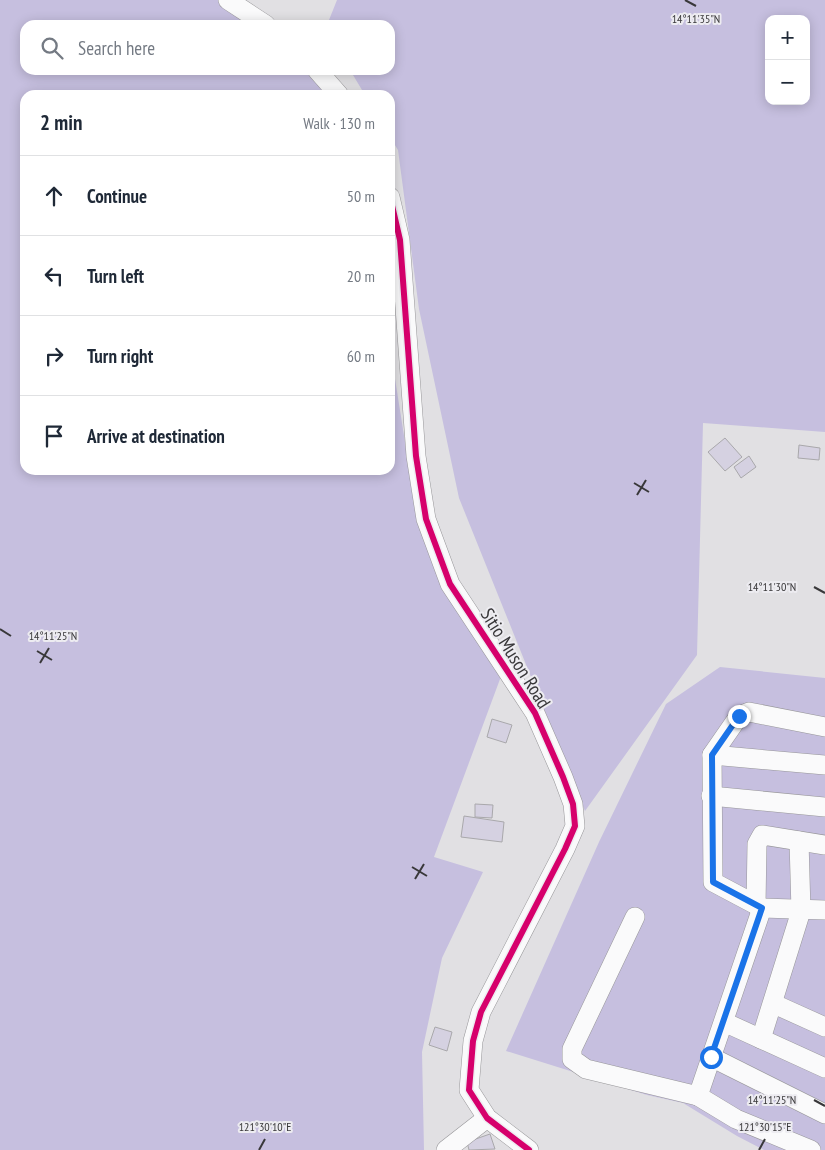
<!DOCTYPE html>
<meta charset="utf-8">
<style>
:root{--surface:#fff;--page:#f6f6f7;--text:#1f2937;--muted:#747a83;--line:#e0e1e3}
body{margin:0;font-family:"PT Sans Narrow",sans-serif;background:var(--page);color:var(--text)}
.controls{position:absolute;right:15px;top:15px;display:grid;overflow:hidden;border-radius:10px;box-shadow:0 2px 12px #0003}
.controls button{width:45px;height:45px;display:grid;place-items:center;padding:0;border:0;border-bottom:1px solid var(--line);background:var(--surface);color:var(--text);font:25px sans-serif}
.stop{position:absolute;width:15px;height:15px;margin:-11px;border:4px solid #1a73e8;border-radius:50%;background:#fff}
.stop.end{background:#1a73e8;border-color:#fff;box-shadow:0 1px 5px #0008}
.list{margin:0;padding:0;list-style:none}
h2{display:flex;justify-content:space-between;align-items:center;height:65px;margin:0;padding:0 20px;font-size:21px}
h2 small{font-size:16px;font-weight:400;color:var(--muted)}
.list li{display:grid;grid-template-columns:32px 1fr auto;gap:15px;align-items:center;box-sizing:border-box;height:80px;padding:0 20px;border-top:1px solid var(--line)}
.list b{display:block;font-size:19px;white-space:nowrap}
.list em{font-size:16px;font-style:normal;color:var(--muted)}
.icon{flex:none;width:28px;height:28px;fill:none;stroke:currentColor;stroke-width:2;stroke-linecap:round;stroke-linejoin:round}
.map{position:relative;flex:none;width:825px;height:1150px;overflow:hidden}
.search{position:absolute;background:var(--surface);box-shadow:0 2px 12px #0003;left:20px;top:20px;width:375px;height:55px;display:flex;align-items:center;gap:12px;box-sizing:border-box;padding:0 18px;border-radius:15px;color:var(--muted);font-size:19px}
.panel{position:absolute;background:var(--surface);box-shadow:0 2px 12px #0003;left:20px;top:90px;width:375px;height:385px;border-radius:15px}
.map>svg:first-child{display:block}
.green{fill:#c6bfdf;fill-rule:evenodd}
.building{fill:#d5d1e1;stroke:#a9a8ab}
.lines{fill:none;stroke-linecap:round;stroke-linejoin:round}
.minor-casing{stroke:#979699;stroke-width:20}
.minor{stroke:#fafafb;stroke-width:19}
.cycleway-casing{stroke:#edecf1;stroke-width:9}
.cycleway{stroke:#d6006c;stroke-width:6}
.route{stroke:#1a73e8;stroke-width:6}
.ticks{fill:none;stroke:#39383a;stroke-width:2}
.labels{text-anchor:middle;stroke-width:4;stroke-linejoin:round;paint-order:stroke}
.street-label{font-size:19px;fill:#39383a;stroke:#edecf1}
.ticks-label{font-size:12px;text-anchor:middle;fill:#39383a;stroke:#edecf1;stroke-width:4;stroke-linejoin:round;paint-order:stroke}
</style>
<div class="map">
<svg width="825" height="1150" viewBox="0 0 825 1150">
<rect width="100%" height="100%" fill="#e1e0e3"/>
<g class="green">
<polygon points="0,0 240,0 272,25 25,25 25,70 318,70 336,95 25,95 25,470 390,470 390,347 417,518 503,671 434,857 483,872 442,958 422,1052 424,1150 0,1150"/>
<path d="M 337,0 L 825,0 L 825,432 L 703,423 L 697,655 L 585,811 L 459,498 L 419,309 L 398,150 L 390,137 L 390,95 L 365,95 L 350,70 L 390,70 L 390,25 L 327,25 ZM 769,19 L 806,19 L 806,101 L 769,101 Z"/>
<polygon points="720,667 825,678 825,1150 764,1150 737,1136 683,1103 647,1095 506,1051 599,842 666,704"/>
</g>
<g class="building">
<polygon points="725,438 742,457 725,471 708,452"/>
<polygon points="799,445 820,448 819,460 798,458"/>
<polygon points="749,456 756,467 741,478 734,467"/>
<polygon points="492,719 512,725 506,743 487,737"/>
<polygon points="475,804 493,805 492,818 475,817"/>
<polygon points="464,816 504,822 502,842 461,837"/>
<polygon points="435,1027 452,1032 447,1051 429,1045"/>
<polygon points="490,1134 495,1149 469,1150 467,1142"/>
</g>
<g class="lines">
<defs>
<g id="minor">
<polyline points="228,0 266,25"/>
<polyline points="317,70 339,95"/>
<polyline points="390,197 400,240 416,456 426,519 450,584 535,713 563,777 573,804 575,826 565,849 481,1012 473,1041 469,1090 487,1118 529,1150"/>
<polyline points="712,755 825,765"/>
<polyline points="711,796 825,807"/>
<polyline points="756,905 757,844 762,835 825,845"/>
<polyline points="762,908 713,882 712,755 739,716 749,712 825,727"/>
<polyline points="635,917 572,1049 572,1059 586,1069 698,1096"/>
<polyline points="774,1004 825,1027"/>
<polyline points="724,1022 825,1068"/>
<polyline points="761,1039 801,911 799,841"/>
<polyline points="711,1057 825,1114"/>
<polyline points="446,1150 487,1118"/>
<polyline points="811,1150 736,1119 698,1096 762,908 825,910"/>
</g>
</defs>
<use href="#minor" class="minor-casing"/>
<use href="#minor" class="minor"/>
<defs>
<polyline id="cycleway" points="390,197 400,240 416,456 426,519 450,584 535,713 563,777 573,804 575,826 565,849 481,1012 473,1041 469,1090 487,1118 529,1150"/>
</defs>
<use href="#cycleway" class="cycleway-casing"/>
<use href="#cycleway" class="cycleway"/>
</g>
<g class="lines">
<polyline class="route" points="711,1057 762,908 713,882 712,755 739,716"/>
</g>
<path class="ticks" d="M 685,0 L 696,6M 634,483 L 649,492M 637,495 L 646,480M 814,587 L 825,593M 0,629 L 11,636M 37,651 L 52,660M 40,663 L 49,648M 412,867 L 427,876M 415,879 L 424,864M 814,1100 L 825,1106M 259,1150 L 265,1139M 759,1150 L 765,1139"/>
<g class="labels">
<g class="street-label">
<text transform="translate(516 658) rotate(58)" y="7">Sitio Muson Road</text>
</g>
</g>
<g class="ticks-label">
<text x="696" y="23">14°11'35"N</text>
<text x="772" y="591">14°11'30"N</text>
<text x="53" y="640">14°11'25"N</text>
<text x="772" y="1104">14°11'25"N</text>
<text x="265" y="1131">121°30'10"E</text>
<text x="765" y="1131">121°30'15"E</text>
</g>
</svg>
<div class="controls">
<button>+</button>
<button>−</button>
</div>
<div class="stop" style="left:711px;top:1057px"></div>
<div class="stop end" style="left:739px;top:716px"></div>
<div class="search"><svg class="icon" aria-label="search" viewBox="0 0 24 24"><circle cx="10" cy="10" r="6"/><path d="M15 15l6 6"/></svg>Search here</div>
<section class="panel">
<h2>2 min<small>Walk · 130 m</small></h2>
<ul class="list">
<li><svg class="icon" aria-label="ahead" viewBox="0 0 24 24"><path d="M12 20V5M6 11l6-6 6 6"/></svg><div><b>Continue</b></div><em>50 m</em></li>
<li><svg class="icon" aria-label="left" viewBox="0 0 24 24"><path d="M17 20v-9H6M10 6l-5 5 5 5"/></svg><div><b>Turn left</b></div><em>20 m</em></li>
<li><svg class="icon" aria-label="right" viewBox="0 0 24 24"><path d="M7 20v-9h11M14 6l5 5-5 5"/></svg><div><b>Turn right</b></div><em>60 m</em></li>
<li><svg class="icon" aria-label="arrive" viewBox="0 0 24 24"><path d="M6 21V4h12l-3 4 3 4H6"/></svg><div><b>Arrive at destination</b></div></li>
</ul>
</section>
</div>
